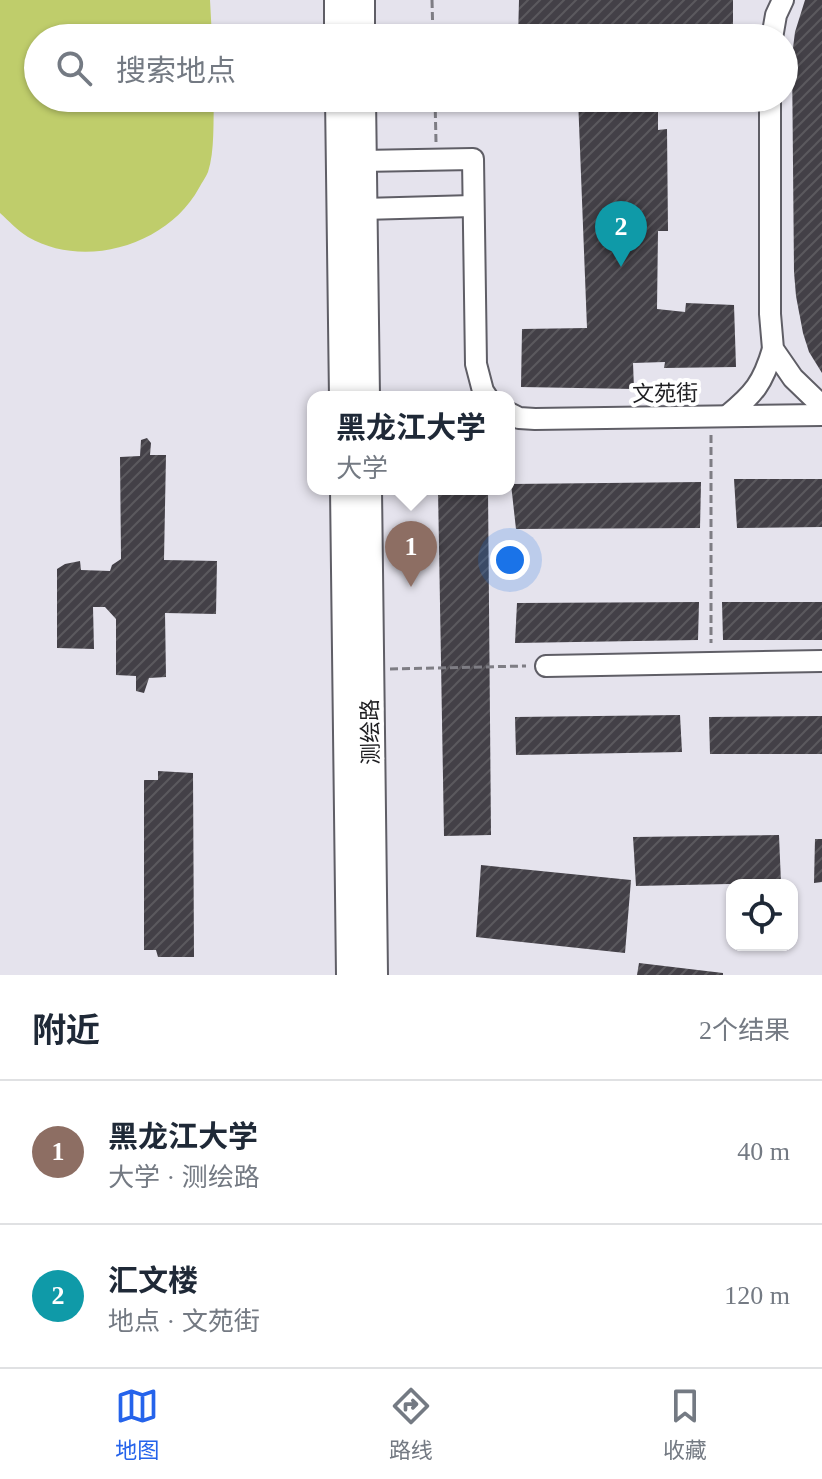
<!DOCTYPE html>
<html lang="zh">
<meta charset="utf-8">
<style>
:root{--surface:#fff;--page:#f2f2f3;--text:#1f2937;--muted:#747a83;--line:#e0e1e3;--accent:#2563eb}
body{margin:0;font-family:"Times New Roman","Noto Sans SC",serif;background:var(--page);color:var(--text)}
.controls{position:absolute;right:24px;bottom:24px;display:grid;overflow:hidden;border-radius:16px;box-shadow:0 2px 6px #0004}
.controls button{width:72px;height:72px;display:grid;place-items:center;padding:0;border:0;border-bottom:2px solid var(--line);background:var(--surface);color:var(--text);font:40px sans-serif}
.you{position:absolute;left:510px;top:560px;width:28px;height:28px;margin:-20px;border:6px solid #fff;border-radius:50%;background:#1a73e8;box-shadow:0 0 0 12px #1a73e833}
.badge{display:grid;place-items:center;width:52px;height:52px;border-radius:50%;background:var(--accent);color:#fff;font-size:26px;font-weight:700}
.pin{position:absolute;translate:-50% -66px;filter:drop-shadow(0 2px 4px #0008)}
.pin::after{content:'';position:absolute;top:42px;width:28px;height:24px;background:inherit;clip-path:polygon(0 0,100% 0,50% 100%)}
.popup{position:absolute;left:307px;top:391px;width:208px;height:104px;box-sizing:border-box;display:grid;place-content:center;border-radius:16px;background:var(--surface);filter:drop-shadow(0 2px 6px #0005);font-size:26px;white-space:nowrap;color:var(--muted)}
.popup b{font-size:30px;color:var(--text)}
.popup::after{content:'';position:absolute;left:50%;top:100%;margin-left:-16px;border:16px solid transparent;border-top-color:var(--surface)}
.list{margin:0;padding:0;list-style:none}
h2{display:flex;justify-content:space-between;align-items:center;height:104px;margin:0;padding:0 32px;font-size:34px}
h2 small{font-size:26px;font-weight:400;color:var(--muted)}
.list li{display:grid;grid-template-columns:52px 1fr auto;gap:24px;align-items:center;box-sizing:border-box;height:144px;padding:0 32px;border-top:2px solid var(--line)}
.list b{display:block;font-size:30px;white-space:nowrap}
.list p{margin:0;font-size:26px;white-space:nowrap;color:var(--muted)}
.list em{font-size:26px;font-style:normal;color:var(--muted)}
.icon{flex:none;width:44px;height:44px;fill:none;stroke:currentColor;stroke-width:2;stroke-linecap:round;stroke-linejoin:round}
.map{position:relative;flex:none;width:822px;height:975px;overflow:hidden}
.search{position:absolute;background:var(--surface);box-shadow:0 2px 6px #0004;left:24px;right:24px;top:24px;height:88px;display:flex;align-items:center;gap:20px;box-sizing:border-box;padding:0 28px;border-radius:44px;color:var(--muted);font-size:30px}
.sheet{height:392px;background:var(--surface)}
nav{display:flex;justify-content:space-around;align-items:center;box-sizing:border-box;height:112px;border-top:2px solid var(--line);background:var(--surface);font-size:22px;color:var(--muted)}
nav a{display:grid;justify-items:center;gap:4px}
nav .on{color:var(--accent)}
.map>svg:first-child{display:block}
.grass{fill:#bfcd6b}
.building{fill:url(#building-hatch)}
.lines{fill:none;stroke-linecap:round;stroke-linejoin:round}
.street-casing{stroke:#5f5e66;stroke-width:24}
.secondary-casing{stroke:#5f5e66;stroke-width:32}
.path{stroke:#7e7d84;stroke-width:3;stroke-dasharray:8 4;stroke-linecap:butt}
.street{stroke:#fff;stroke-width:20}
.secondary{stroke:#fff;stroke-width:28}
.labels{text-anchor:middle;stroke-width:8;stroke-linejoin:round;paint-order:stroke}
.street-label{font-size:22px;fill:#1d1d20;stroke:#fff}
</style>
<div class="map">
<svg width="822" height="975" viewBox="0 0 822 975">
<defs>
<pattern id="building-hatch" width="6" height="6" patternUnits="userSpaceOnUse" patternTransform="scale(2)"><rect width="6" height="6" fill="#434047"/><path d="M-1 1l2-2M0 6l6-6M5 7l2-2" fill="none" stroke="#5b595e"/></pattern>
</defs>
<rect width="100%" height="100%" fill="#e5e3ed"/>
<path class="grass" d="M 0,0 L 210,0 L 212,38 L 38,38 L 38,98 L 214,98 C 213,120 215,151 208,172 C 206,177 202,182 199,188 C 168,245 85,270 28,237 C 17,230 9,221 0,213 Z"/>
<g class="building">
<polygon points="519,0 733,0 733,38 576,38 576,36 518,38"/>
<polygon points="805,0 822,0 822,373 809,352 803,333 796,296 794,272 792,56 795,32"/>
<polygon points="578,98 658,98 658,130 667,129 668,231 658,231 657,309 685,312 686,303 734,305 736,367 664,368 665,362 633,363 634,389 521,387 522,329 587,328"/>
<polygon points="147,438 151,443 150,455 166,455 164,560 217,561 216,614 165,613 166,677 149,678 144,693 136,691 136,676 116,675 116,619 105,607 93,607 94,649 57,648 57,569 65,564 80,561 81,570 110,571 112,565 121,559 120,457 140,456 141,440"/>
<polygon points="734,479 822,479 822,527 737,528"/>
<polygon points="701,482 700,528 516,529 511,484"/>
<polygon points="438,489 488,489 491,835 444,836"/>
<polygon points="699,602 698,640 515,643 517,603"/>
<polygon points="722,602 822,602 822,640 723,640"/>
<polygon points="680,715 682,752 516,755 515,717"/>
<polygon points="822,716 822,754 710,754 709,717"/>
<polygon points="158,771 193,773 194,957 158,957 156,950 144,950 144,780 158,780"/>
<polygon points="779,835 781,883 636,886 633,837"/>
<polygon points="815,839 822,839 822,882 814,883"/>
<polygon points="481,865 631,880 625,953 476,937"/>
<polygon points="639,963 723,973 723,975 637,975"/>
</g>
<g class="lines">
<defs>
<g id="street">
<polyline points="772,38 776,15 783,0"/>
<polyline points="770,98 770,314 773,349 793,378 822,406"/>
<polyline points="361,161 473,159 476,364 483,391 487,397"/>
<polyline points="363,209 473,206"/>
<polyline points="509,413 519,418 535,419 822,415"/>
<path d="M 727,416 C 754,394 763,383 773,349"/>
<polyline points="546,666 822,661"/>
</g>
<g id="secondary">
<polyline points="339,0 339,38"/>
<polyline points="360,0 360,38"/>
<polyline points="340,98 344,397"/>
<polyline points="361,98 365,397"/>
<polyline points="345,489 351,975"/>
<polyline points="367,489 373,975"/>
</g>
</defs>
<use href="#street" class="street-casing"/>
<use href="#secondary" class="secondary-casing"/>
<g class="path">
<polyline points="432,0 433,38"/>
<polyline points="435,98 436,142"/>
<polyline points="711,435 711,643"/>
<polyline points="390,669 526,666"/>
</g>
<use href="#street" class="street"/>
<use href="#secondary" class="secondary"/>
</g>
<g class="labels">
<g class="street-label">
<text transform="translate(665 393) rotate(-1)" y="8">文苑街</text>
<text transform="translate(370 732) rotate(-91)" y="8">测绘路</text>
</g>
</g>
</svg>
<div class="controls">
<button><svg class="icon" aria-label="locate" viewBox="0 0 24 24"><circle cx="12" cy="12" r="6"/><path d="M12 2v4M12 18v4M2 12h4M18 12h4"/></svg></button>
</div>
<div class="you"></div>
<div class="pin badge" style="left:411px;top:587px;background:#8d6e63">1</div>
<div class="popup"><b>黑龙江大学</b>大学</div>
<div class="pin badge" style="left:621px;top:267px;background:#0f9aa8">2</div>
<div class="search"><svg class="icon" aria-label="search" viewBox="0 0 24 24"><circle cx="10" cy="10" r="6"/><path d="M15 15l6 6"/></svg>搜索地点</div>
</div>
<section class="sheet">
<h2>附近<small>2个结果</small></h2>
<ul class="list">
<li><span class="badge" style="background:#8d6e63">1</span><div><b>黑龙江大学</b><p>大学 · 测绘路</p></div><em>40 m</em></li>
<li><span class="badge" style="background:#0f9aa8">2</span><div><b>汇文楼</b><p>地点 · 文苑街</p></div><em>120 m</em></li>
</ul>
</section>
<nav>
<a class="on"><svg class="icon" aria-label="map" viewBox="0 0 24 24"><path d="M3 6l6-2 6 2 6-2v14l-6 2-6-2-6 2zM9 4v14M15 6v14"/></svg>地图</a>
<a><svg class="icon" aria-label="directions" viewBox="0 0 24 24"><path d="M12 3l9 9-9 9-9-9zM9 14v-3h6M13 9l2 2-2 2"/></svg>路线</a>
<a><svg class="icon" aria-label="saved" viewBox="0 0 24 24"><path d="M7 4h10v16l-5-4-5 4z"/></svg>收藏</a>
</nav>
